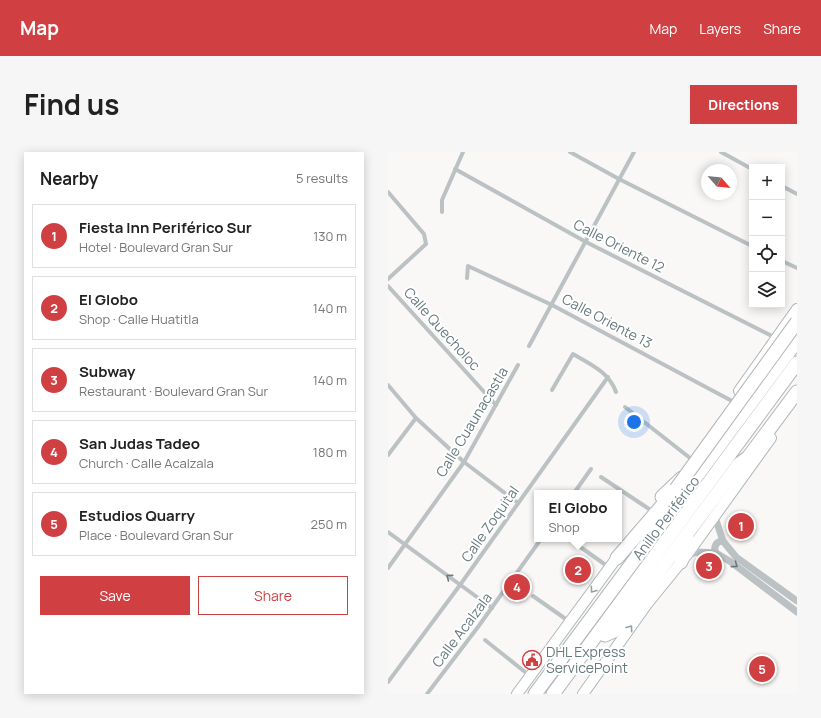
<!DOCTYPE html>
<meta charset="utf-8">
<style>
:root{--surface:#fff;--page:#f6f6f6;--text:#222;--muted:#767676;--line:#e0e0e0;--accent:#d04042}
body{margin:0;font-family:Manrope,sans-serif;background:var(--page);color:var(--text)}
.controls{position:absolute;right:12px;top:12px;display:grid;overflow:hidden;border-radius:0px;box-shadow:0 2px 10px #0003}
.controls button{width:36px;height:36px;display:grid;place-items:center;padding:0;border:0;border-bottom:1px solid var(--line);background:var(--surface);color:var(--text);font:20px sans-serif}
.compass{position:absolute;left:313px;top:12px;width:36px;height:36px;border-radius:50%;background:var(--surface);box-shadow:0 2px 10px #0003;rotate:118deg}
.you{position:absolute;left:246px;top:270px;width:14px;height:14px;margin:-10px;border:3px solid #fff;border-radius:50%;background:#1a73e8;box-shadow:0 0 0 6px #1a73e833}
.badge{display:grid;place-items:center;width:26px;height:26px;border-radius:50%;background:var(--accent);color:#fff;font-size:13px;font-weight:700}
.pin{position:absolute;translate:-50% -50%;border:2px solid #fff;box-shadow:0 1px 4px #0006}
.popup{position:absolute;left:146px;top:338px;width:88px;height:52px;box-sizing:border-box;display:grid;place-content:center;border-radius:0px;background:var(--surface);filter:drop-shadow(0 1px 3px #0005);font-size:13px;white-space:nowrap;color:var(--muted)}
.popup b{font-size:15px;color:var(--text)}
.popup::after{content:'';position:absolute;left:50%;top:100%;margin-left:-8px;border:8px solid transparent;border-top-color:var(--surface)}
.list{margin:0;padding:0;list-style:none}
h2{display:flex;justify-content:space-between;align-items:center;height:52px;margin:0;padding:0 16px;font-size:17px}
h2 small{font-size:13px;font-weight:400;color:var(--muted)}
.list li{display:grid;grid-template-columns:26px 1fr auto;gap:12px;align-items:center;box-sizing:border-box;height:64px;margin:0 8px 8px;padding:0 8px;border:1px solid var(--line);border-radius:0px}
.list b{display:block;font-size:15px;white-space:nowrap}
.list p{margin:0;font-size:13px;white-space:nowrap;color:var(--muted)}
.list em{font-size:13px;font-style:normal;color:var(--muted)}
.actions{display:flex;gap:8px;padding:12px 16px}
.actions a{flex:1;padding:9px 0;border:1px solid var(--accent);border-radius:0px;text-align:center;font-size:14px;color:var(--accent)}
.actions .main{background:var(--accent);color:#fff}
.icon{flex:none;width:22px;height:22px;fill:none;stroke:currentColor;stroke-width:2;stroke-linecap:round;stroke-linejoin:round}
.map{position:relative;flex:none;width:409px;height:542px;overflow:hidden;border-radius:0px}
header{display:flex;align-items:center;gap:24px;box-sizing:border-box;height:56px;padding:0 20px;background:var(--accent);color:#fff}
header strong{font-size:19px}
nav{display:flex;gap:22px;margin-inline-start:auto;font-size:14px}
.intro{display:flex;align-items:center;justify-content:space-between;box-sizing:border-box;height:96px;padding:0 24px}
h1{margin:0;font-size:28px}
.button{padding:10px 18px;border-radius:0px;background:var(--accent);color:#fff;font-size:14px;font-weight:700}
main{display:flex;gap:24px;padding:0 24px}
aside{flex:1;background:var(--surface);border-radius:0px;box-shadow:0 2px 10px #0003}
.map>svg:first-child{display:block}
.lines{fill:none;stroke-linecap:round;stroke-linejoin:round}
.secondary-casing{stroke:#afb7b9;stroke-width:12}
.motorway-casing{stroke:#b1b6b8;stroke-width:15}
.minor{stroke:#bcc2c4;stroke-width:4}
.tertiary{stroke:#bcc2c4;stroke-width:7}
.secondary{stroke:#fff;stroke-width:10}
.motorway{stroke:#fff;stroke-width:13}
.motorway-bridge-casing{stroke:#b1b6b8;stroke-width:15;stroke-linecap:butt}
.motorway-bridge{stroke:#fff;stroke-width:13}
.oneway{stroke:#677a7e}
.oneway2{stroke:#95a2a5}
.labels{text-anchor:middle;stroke-width:4;stroke-linejoin:round;paint-order:stroke}
.street-label{font-size:14px;fill:#677a7e;stroke:#fff}
.poi-label{font-size:14px;fill:#677a7e;stroke:#fff;text-anchor:start}
</style>
<header>
<strong>Map</strong>
<nav><a>Map</a><a>Layers</a><a>Share</a></nav>
</header>
<div class="intro"><h1>Find us</h1><a class="button">Directions</a></div>
<main>
<aside>
<h2>Nearby<small>5 results</small></h2>
<ul class="list">
<li><span class="badge">1</span><div><b>Fiesta Inn Periférico Sur</b><p>Hotel · Boulevard Gran Sur</p></div><em>130 m</em></li>
<li><span class="badge">2</span><div><b>El Globo</b><p>Shop · Calle Huatitla</p></div><em>140 m</em></li>
<li><span class="badge">3</span><div><b>Subway</b><p>Restaurant · Boulevard Gran Sur</p></div><em>140 m</em></li>
<li><span class="badge">4</span><div><b>San Judas Tadeo</b><p>Church · Calle Acalzala</p></div><em>180 m</em></li>
<li><span class="badge">5</span><div><b>Estudios Quarry</b><p>Place · Boulevard Gran Sur</p></div><em>250 m</em></li>
</ul>
<div class="actions"><a class="main">Save</a><a>Share</a></div>
</aside>
<div class="map">
<svg width="409" height="542" viewBox="0 0 409 542">
<rect width="100%" height="100%" fill="#f9f8f7"/>
<g class="lines">
<defs>
<g id="secondary">
<polyline points="351,239 409,157"/>
<polyline points="129,542 233,400"/>
<polyline points="195,542 259,452 298,404 383,286"/>
</g>
<g id="motorway">
<polyline points="356,311 409,240"/>
<polyline points="274,345 294,326"/>
<polyline points="229,406 285,341"/>
<polyline points="293,410 296,398 302,390"/>
<polyline points="217,483 226,479 232,472 351,312 361,305"/>
<polyline points="147,542 409,189"/>
<polyline points="165,542 409,211"/>
</g>
</defs>
<use href="#secondary" class="secondary-casing"/>
<use href="#motorway" class="motorway-casing"/>
<g class="minor">
<polyline points="182,0 231,27 364,94"/>
<polyline points="333,0 364,17"/>
<polyline points="67,17 198,90 388,186"/>
<polyline points="394,34 409,42"/>
<polyline points="0,40 36,82 38,92 0,127"/>
<polyline points="54,60 54,48 75,0"/>
<polyline points="394,109 409,116"/>
<polyline points="79,126 80,114 164,153 344,249"/>
<polyline points="0,134 108,253"/>
<polyline points="141,194 246,0"/>
<polyline points="0,233 28,266 76,310 130,351"/>
<path d="M 164,238 L 185,202 C 202,212 221,220 228,240"/>
<polyline points="237,255 302,306"/>
<polyline points="0,303 28,266"/>
<polyline points="213,325 264,359"/>
<polyline points="186,341 203,317"/>
<polyline points="0,380 104,456"/>
<polyline points="181,387 222,416"/>
<polyline points="0,416 76,310 130,213"/>
<polyline points="145,444 182,470"/>
<polyline points="97,488 142,524"/>
<polyline points="0,530 72,433 220,225"/>
<polyline points="39,542 90,475 153,387"/>
</g>
<g class="tertiary">
<polyline points="330,360 328,368 335,389 348,405 409,449"/>
<path d="M 328,401 C 325,395 328,389 335,389"/>
<polyline points="298,404 308,400 328,401 343,410 409,460"/>
</g>
<use href="#secondary" class="secondary"/>
<use href="#motorway" class="motorway"/>
<defs>
<polyline id="motorway-bridge" points="288,337 409,170"/>
</defs>
<use href="#motorway-bridge" class="motorway-bridge-casing"/>
<use href="#motorway-bridge" class="motorway-bridge"/>
</g>
<defs><path id="oneway-chevron" d="M-2-3.5L2.5 0L-2 3.5" fill="none" stroke-width="1.6" stroke-linecap="round" stroke-linejoin="round"/></defs>
<g class="oneway">
<use href="#oneway-chevron" transform="translate(347 413) rotate(36)"/>
<use href="#oneway-chevron" transform="translate(61 425) rotate(-143)"/>
</g>
<g class="oneway2">
<use href="#oneway-chevron" transform="translate(205 438) rotate(126)"/>
<use href="#oneway-chevron" transform="translate(242 476) rotate(-54)"/>
</g>
<defs>
<symbol id="civic-ring" viewBox="-11 -11 22 22"><circle r="9.5" fill="#fff" stroke="#d04042" stroke-width="1.5"/><path d="M-.6-6.5H3V-4.5H.6V-3L4-1V1h2V6H-6V1h2V-1L-.6-3ZM-1.2 2.5V6h2.4V2.5Z" fill="#d04042"/></symbol>
</defs>
<g fill-rule="evenodd">
<use href="#civic-ring" x="133" y="497" width="22" height="22"/>
</g>
<g class="labels">
<g class="street-label">
<text transform="translate(231 94) rotate(27)" y="5">Calle Oriente 12</text>
<text transform="translate(219 169) rotate(28)" y="5">Calle Oriente 13</text>
<text transform="translate(54 177) rotate(48)" y="5">Calle Quecholoc</text>
<text transform="translate(84 270) rotate(-59)" y="5">Calle Cuaunacastla</text>
<text transform="translate(278 366) rotate(-53)" y="5">Anillo Periférico</text>
<text transform="translate(102 372) rotate(-55)" y="5">Calle Zoquital</text>
<text transform="translate(74 478) rotate(-53)" y="5">Calle Acalzala</text>
</g>
<g class="poi-label">
<text x="158" y="505">DHL Express<tspan x="158" dy="16">ServicePoint</tspan></text>
</g>
</g>
</svg>
<div class="controls">
<button>+</button>
<button>−</button>
<button><svg class="icon" aria-label="locate" viewBox="0 0 24 24"><circle cx="12" cy="12" r="6"/><path d="M12 2v4M12 18v4M2 12h4M18 12h4"/></svg></button>
<button><svg class="icon" aria-label="layers" viewBox="0 0 24 24"><path d="M12 4l9 5-9 5-9-5zM3 14l9 5 9-5"/></svg></button>
</div>
<svg class="compass" viewBox="-18 -18 36 36"><path d="M0-13l5 13h-10z" fill="#e53935"/><path d="M0 13l5-13h-10z" fill="#767676"/></svg>
<div class="you"></div>
<div class="pin badge" style="left:353px;top:374px">1</div>
<div class="pin badge" style="left:190px;top:418px">2</div>
<div class="popup"><b>El Globo</b>Shop</div>
<div class="pin badge" style="left:321px;top:414px">3</div>
<div class="pin badge" style="left:129px;top:435px">4</div>
<div class="pin badge" style="left:374px;top:517px">5</div>
</div>
</main>
